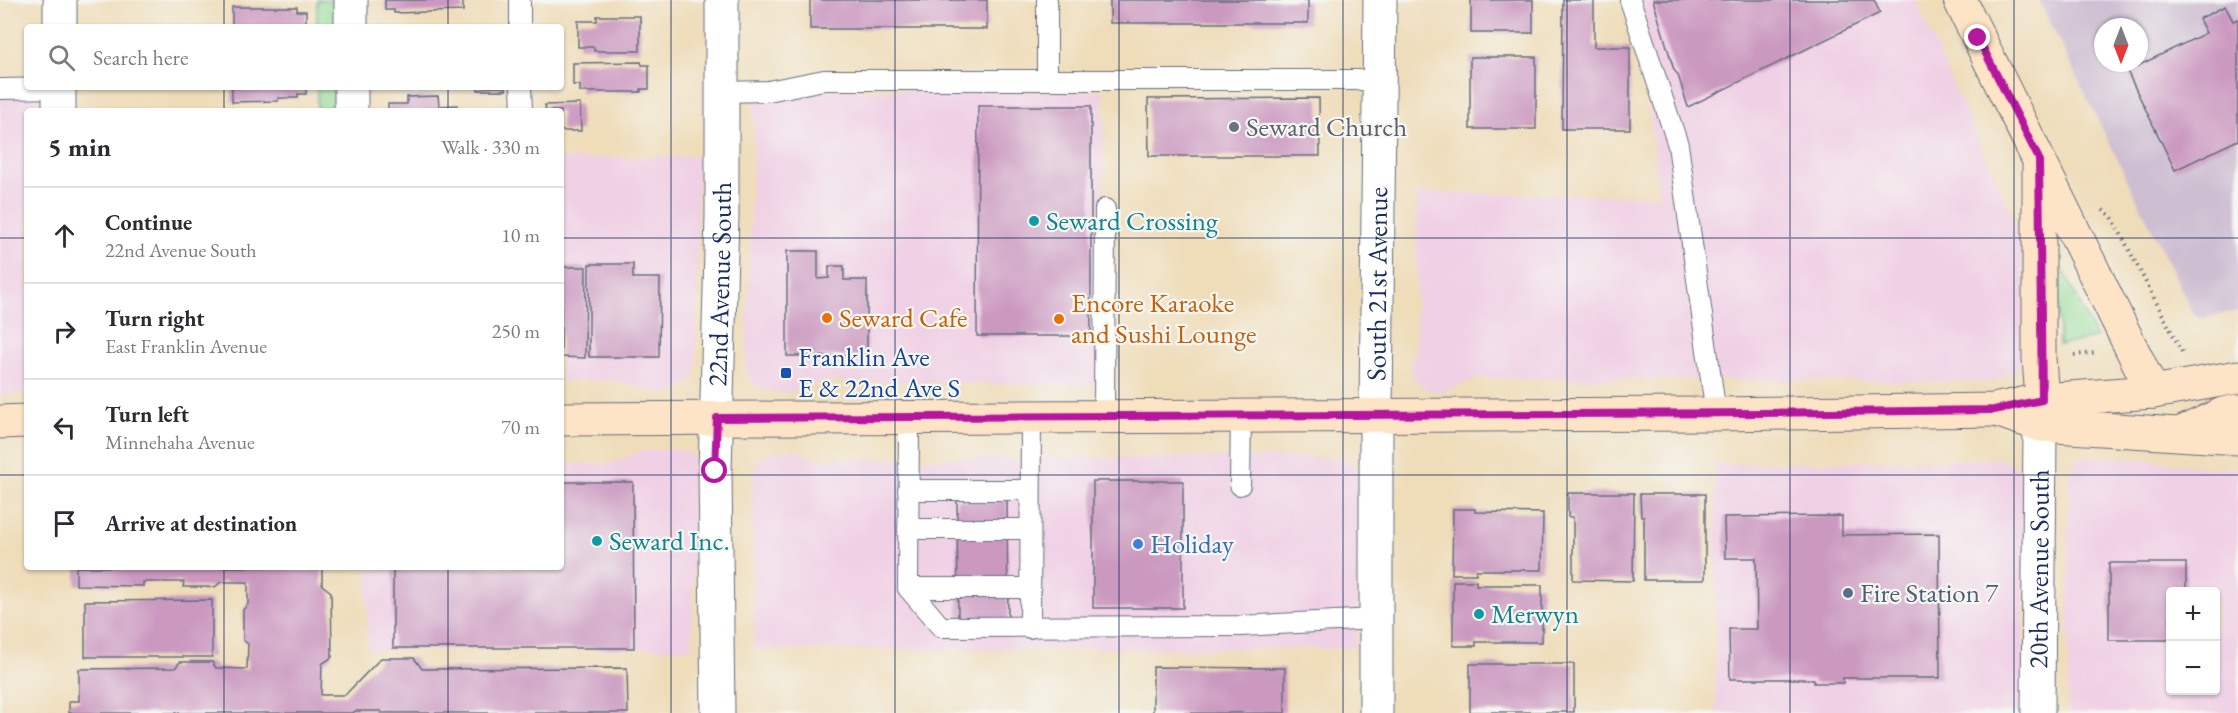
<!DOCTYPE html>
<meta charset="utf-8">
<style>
:root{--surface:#fff;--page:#f7f7f7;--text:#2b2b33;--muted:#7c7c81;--line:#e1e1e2}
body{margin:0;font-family:"EB Garamond",serif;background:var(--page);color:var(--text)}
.controls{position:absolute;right:18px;bottom:18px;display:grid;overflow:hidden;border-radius:6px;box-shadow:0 2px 4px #0004}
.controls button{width:54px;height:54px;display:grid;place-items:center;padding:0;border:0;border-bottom:2px solid var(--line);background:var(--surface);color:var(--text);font:30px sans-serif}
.compass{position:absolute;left:2094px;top:18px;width:54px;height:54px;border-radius:50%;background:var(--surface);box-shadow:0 2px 4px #0004;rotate:180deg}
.stop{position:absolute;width:18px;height:18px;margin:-14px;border:4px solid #b5179e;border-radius:50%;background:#fff}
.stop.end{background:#b5179e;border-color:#fff;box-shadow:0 2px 6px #0008}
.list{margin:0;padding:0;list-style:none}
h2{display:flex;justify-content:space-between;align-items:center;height:78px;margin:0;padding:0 24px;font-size:26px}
h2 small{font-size:20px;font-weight:400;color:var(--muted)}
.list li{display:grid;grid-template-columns:39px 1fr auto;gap:18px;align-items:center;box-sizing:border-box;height:96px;padding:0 24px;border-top:2px solid var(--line)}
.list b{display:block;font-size:22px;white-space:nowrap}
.list p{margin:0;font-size:20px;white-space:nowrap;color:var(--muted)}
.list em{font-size:20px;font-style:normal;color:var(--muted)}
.icon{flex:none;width:33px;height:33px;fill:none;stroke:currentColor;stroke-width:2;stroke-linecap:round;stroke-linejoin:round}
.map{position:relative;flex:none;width:2238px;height:713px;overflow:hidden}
.search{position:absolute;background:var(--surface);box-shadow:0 2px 4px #0004;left:24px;top:24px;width:540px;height:66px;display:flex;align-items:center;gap:15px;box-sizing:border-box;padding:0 21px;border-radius:6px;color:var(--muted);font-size:22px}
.panel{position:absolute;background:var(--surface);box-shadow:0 2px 4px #0004;left:24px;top:108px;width:540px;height:462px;border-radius:6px}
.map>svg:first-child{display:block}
.built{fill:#f0d0e5;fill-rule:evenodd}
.industrial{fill:#cebed2;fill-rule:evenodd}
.green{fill:#94db95;stroke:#58857a;stroke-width:1.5}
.building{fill:#cb98c0}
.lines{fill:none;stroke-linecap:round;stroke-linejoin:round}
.lane-casing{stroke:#656c7e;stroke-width:22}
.street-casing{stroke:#656c7e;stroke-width:35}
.secondary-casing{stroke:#656c7e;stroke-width:35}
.path{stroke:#656c7e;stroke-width:4;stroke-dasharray:1.5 4.5;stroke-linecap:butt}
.lane{stroke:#fff;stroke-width:20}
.street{stroke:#fff;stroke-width:33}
.secondary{stroke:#fee4c6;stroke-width:33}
.route{stroke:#b5179e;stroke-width:8}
.grid{fill:none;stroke:#1b2f5e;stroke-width:1.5;stroke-opacity:0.55}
.worship-dot{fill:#6b7280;stroke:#f6f6f2;stroke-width:2}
.culture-dot{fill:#0f9aa8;stroke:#f6f6f2;stroke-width:2}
.food-dot{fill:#e8710a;stroke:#f6f6f2;stroke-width:2}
.transit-dot{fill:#1a4fb4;stroke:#f6f6f2;stroke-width:2}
.shop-dot{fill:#3f7fe0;stroke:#f6f6f2;stroke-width:2}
.service-dot{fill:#5c6f8a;stroke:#f6f6f2;stroke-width:2}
.labels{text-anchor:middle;stroke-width:4.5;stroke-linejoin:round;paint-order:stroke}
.worship-label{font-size:27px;fill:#5b616d;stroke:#f6f6f2;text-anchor:start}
.culture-label{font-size:27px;fill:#0d838f;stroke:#f6f6f2;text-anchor:start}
.street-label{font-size:27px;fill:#1b2f5e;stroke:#f6f6f2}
.food-label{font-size:27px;fill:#c56008;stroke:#f6f6f2;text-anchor:start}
.transit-label{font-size:27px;fill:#164399;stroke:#f6f6f2;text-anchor:start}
.shop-label{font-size:27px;fill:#366cbe;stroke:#f6f6f2;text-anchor:start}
.service-label{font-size:27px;fill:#4e5e75;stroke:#f6f6f2;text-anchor:start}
</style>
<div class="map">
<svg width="2238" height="713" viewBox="0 0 2238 713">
<rect width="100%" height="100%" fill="#f6f6f2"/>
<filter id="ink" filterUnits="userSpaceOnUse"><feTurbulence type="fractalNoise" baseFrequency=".0167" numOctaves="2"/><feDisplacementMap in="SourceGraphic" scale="12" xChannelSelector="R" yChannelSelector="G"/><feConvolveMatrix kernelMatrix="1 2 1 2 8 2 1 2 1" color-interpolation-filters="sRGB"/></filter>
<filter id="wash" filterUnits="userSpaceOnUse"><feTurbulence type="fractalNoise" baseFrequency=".008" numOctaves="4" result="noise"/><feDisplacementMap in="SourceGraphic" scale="24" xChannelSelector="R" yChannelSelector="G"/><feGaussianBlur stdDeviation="1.35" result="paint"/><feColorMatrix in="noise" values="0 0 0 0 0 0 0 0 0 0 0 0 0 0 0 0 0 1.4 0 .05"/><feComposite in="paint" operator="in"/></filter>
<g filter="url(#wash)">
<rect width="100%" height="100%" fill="#efddba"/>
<g class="built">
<polygon points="1634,0 1915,0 2012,216 2018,233 2022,248 2030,349 2019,368 1990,382 1477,378 1443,392 1428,390 1418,383 1412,376 1410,363 1416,351 1417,193 1659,196 1638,10"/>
<polygon points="755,90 1104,91 1101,385 824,381 787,393 760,389 750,380 746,367"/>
<polygon points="0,95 37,95 37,111 27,111 27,391 23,393 0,395"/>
<polygon points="698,156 696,366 694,379 679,390 665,394 612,380 561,381 561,159"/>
<polygon points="673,449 687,451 696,461 700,482 694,502 692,648 368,650 367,567 561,567 561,464 608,464 642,451"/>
<polygon points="798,450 814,459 1336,457 1350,461 1359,473 1357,648 754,650 752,480 758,460 770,452"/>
<path d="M 2079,457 L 2129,458 L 2213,468 L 2238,468 L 2238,713 L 2068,713 L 2069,475 ZM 2170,592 L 2216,592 L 2216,690 L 2170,690 Z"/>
<polygon points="1998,459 2016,466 2024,491 2023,713 1716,713 1715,464"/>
</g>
<path class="industrial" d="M 2039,0 L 2238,0 L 2238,311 L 2201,318 L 2193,313 ZM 2103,27 L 2139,27 L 2139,63 L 2103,63 Z"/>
<g class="green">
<rect x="317" y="0" width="32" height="27"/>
<rect x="317" y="87" width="32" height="24"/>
<polygon points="2065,273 2096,338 2059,345 2059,274"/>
</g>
<g id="blocks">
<g class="building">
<polygon points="385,0 463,0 463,11 394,13 394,10 385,10"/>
<rect x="810" y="0" width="177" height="29"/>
<rect x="1110" y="0" width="198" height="23"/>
<rect x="1471" y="0" width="62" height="33"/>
<polygon points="1563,0 1594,0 1594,47 1630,47 1630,129 1562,129"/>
<polygon points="1653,0 1874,0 1880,13 1688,107 1678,75 1674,70"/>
<polygon points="2225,6 2233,21 2238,19 2238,140 2175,170 2127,71 2206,33 2199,19"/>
<polygon points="232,7 297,7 297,11 306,11 306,27 232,27"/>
<polygon points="597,16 640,16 640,51 594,51 594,47 578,47 578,21 597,21"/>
<rect x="1470" y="57" width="66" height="72"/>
<polygon points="641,62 642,65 649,65 649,89 641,89 641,92 580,92 580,85 573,85 573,63"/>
<polygon points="232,87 306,87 306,94 298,94 298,98 278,98 278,101 232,102"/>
<rect x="478" y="87" width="28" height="3"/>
<polygon points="438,96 439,106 457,105 457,111 388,111 388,104 407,104 407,97"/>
<polygon points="1319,98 1320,156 1149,156 1148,99"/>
<polygon points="580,104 581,131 561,131 561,111 546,111 545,105"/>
<polygon points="978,106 1091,106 1091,336 977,336"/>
<polygon points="787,251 818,251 818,279 829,278 829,266 844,266 844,280 867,280 867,356 787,356"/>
<polygon points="589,264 633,264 633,278 660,278 659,357 589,357"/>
<polygon points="561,267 586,267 585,358 561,357"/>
<rect x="1093" y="481" width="90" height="127"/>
<polygon points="561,482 633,482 634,648 393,648 393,567 561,567"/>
<polygon points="1568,493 1634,493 1633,581 1573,580 1573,517 1568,517"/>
<polygon points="1640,494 1705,494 1705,580 1644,580 1644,517 1641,517"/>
<polygon points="957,500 1007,500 1008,620 958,620"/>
<polygon points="1453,509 1475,509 1475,512 1543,513 1542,570 1476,570 1476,574 1452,574"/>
<polygon points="1842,516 1842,535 1939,534 1940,678 1843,678 1843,683 1814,683 1814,679 1730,679 1729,629 1757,629 1756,558 1725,558 1724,517"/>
<polygon points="2109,563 2186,563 2186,592 2170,592 2170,640 2109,640"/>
<polygon points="76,567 322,567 322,585 331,592 332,657 322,664 321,695 345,695 381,658 414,658 422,669 627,668 628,713 381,713 381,711 355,711 353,713 69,713 69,701 79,701 79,669 175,668 180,662 212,662 216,668 247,669 248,644 243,640 243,610 248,604 248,582 221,582 215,587 183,587 184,582 143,582 143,586 76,585"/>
<polygon points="1453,581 1476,581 1476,585 1542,585 1542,642 1476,642 1476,646 1453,646"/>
<polygon points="212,600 212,657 85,657 85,601"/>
<rect x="1470" y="664" width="104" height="48"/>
<polygon points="1153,667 1285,668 1285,713 1153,713"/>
</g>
</g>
</g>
<g filter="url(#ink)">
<use href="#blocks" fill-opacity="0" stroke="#656c7e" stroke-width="1.5"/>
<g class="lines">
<defs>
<g id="lane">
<polyline points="520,0 520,27"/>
<polyline points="1047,0 1047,80"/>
<polyline points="1630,0 1678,145 1716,414"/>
<polyline points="521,87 522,111"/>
<polyline points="0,89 59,88"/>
<polyline points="723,92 768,91 824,80 1380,80"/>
<polyline points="1104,416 1105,209"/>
<polyline points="909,417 908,588 941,627 1241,626 1375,619"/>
<polyline points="1240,485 1241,415"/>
<polyline points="908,490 1030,490"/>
<polyline points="908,529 1030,529"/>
<polyline points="908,588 1030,588"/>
<polyline points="1030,628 1031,416"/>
</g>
<g id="street">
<polyline points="60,27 60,0"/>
<polyline points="351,27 351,0"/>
<polyline points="59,111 59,87"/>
<polyline points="351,111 351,87"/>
<path id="s1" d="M 718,713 L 715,471 L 722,216 L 722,0"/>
<path id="s2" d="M 1376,713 L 1376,414 L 1380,0"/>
<path id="s3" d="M 2038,713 L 2040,425"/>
</g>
<g id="secondary">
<polyline points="1960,0 2153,392"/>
<polyline points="2039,167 2039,358 2042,400"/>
<polyline points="1996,410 2040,425 2238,438"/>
<polyline points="561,419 1716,414 1994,410 2042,400 2153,392 2238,377"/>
<polyline points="0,422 27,421"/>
<polyline points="2184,432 2223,414 2238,411"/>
</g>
</defs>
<use href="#lane" class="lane-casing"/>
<use href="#street" class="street-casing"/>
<use href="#secondary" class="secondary-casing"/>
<g class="path">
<polyline points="2103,210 2112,217 2182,352"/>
<polyline points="2074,355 2097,353"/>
</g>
<use href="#lane" class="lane"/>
<use href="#street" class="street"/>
<use href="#secondary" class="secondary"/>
</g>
</g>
<g class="lines" filter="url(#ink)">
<polyline class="route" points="715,471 717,418 1761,413 1994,410 2042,400 2039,159 1978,38"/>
</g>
<path class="grid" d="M 224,0 L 224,27M 448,0 L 448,27M 671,0 L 671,713M 895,0 L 895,713M 1119,0 L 1119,713M 1343,0 L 1343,713M 1567,0 L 1567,713M 1790,0 L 1790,713M 2014,0 L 2014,713M 224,87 L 224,111M 448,87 L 448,111M 0,238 L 27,238M 561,238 L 2238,238M 0,475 L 27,475M 561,475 L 2238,475M 224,567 L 224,713M 448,567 L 448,713"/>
<circle class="worship-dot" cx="1234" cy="127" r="6"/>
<g class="culture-dot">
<circle cx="1034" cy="221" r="6"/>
<circle cx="597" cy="541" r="6"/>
<circle cx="1479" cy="614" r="6"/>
</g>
<g class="food-dot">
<circle cx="827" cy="318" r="6"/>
<circle cx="1059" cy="319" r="6"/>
</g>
<rect class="transit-dot" x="780" y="367" width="12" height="12" rx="3"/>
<circle class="shop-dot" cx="1138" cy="544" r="6"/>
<circle class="service-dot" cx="1848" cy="593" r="6"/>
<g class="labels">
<g class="worship-label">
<text x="1246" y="136">Seward Church</text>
</g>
<g class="culture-label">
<text x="1046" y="230">Seward Crossing</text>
<text x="609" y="550">Seward Inc.</text>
<text x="1491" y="623">Merwyn</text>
</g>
<g class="street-label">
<text dy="9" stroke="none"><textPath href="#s2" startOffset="429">South 21st Avenue</textPath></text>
<text dy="9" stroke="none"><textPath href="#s1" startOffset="429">22nd Avenue South</textPath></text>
<text dy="9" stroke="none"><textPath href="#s3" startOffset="144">20th Avenue South</textPath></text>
</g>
<g class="food-label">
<text x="1071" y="312">Encore Karaoke<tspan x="1071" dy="31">and Sushi Lounge</tspan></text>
<text x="839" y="327">Seward Cafe</text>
</g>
<g class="transit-label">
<text x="798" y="366">Franklin Ave<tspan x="798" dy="31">E &amp; 22nd Ave S</tspan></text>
</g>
<g class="shop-label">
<text x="1150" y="553">Holiday</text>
</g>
<g class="service-label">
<text x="1860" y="602">Fire Station 7</text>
</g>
</g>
</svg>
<div class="controls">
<button>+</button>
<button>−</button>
</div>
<svg class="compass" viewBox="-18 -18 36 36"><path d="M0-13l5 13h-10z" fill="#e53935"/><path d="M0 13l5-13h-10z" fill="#7c7c81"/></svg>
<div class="stop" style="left:715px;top:471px"></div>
<div class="stop end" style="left:1978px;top:38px"></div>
<div class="search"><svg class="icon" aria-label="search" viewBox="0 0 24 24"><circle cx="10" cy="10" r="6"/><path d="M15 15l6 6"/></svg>Search here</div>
<section class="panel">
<h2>5 min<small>Walk · 330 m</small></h2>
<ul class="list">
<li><svg class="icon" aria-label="ahead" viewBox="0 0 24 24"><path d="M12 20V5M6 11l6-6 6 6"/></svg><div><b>Continue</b><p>22nd Avenue South</p></div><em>10 m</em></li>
<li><svg class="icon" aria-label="right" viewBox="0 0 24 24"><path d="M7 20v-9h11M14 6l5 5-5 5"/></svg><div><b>Turn right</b><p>East Franklin Avenue</p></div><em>250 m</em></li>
<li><svg class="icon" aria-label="left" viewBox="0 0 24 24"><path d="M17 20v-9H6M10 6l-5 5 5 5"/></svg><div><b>Turn left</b><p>Minnehaha Avenue</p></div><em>70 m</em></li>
<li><svg class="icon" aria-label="arrive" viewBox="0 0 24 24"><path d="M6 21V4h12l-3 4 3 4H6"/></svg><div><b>Arrive at destination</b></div></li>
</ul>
</section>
</div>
